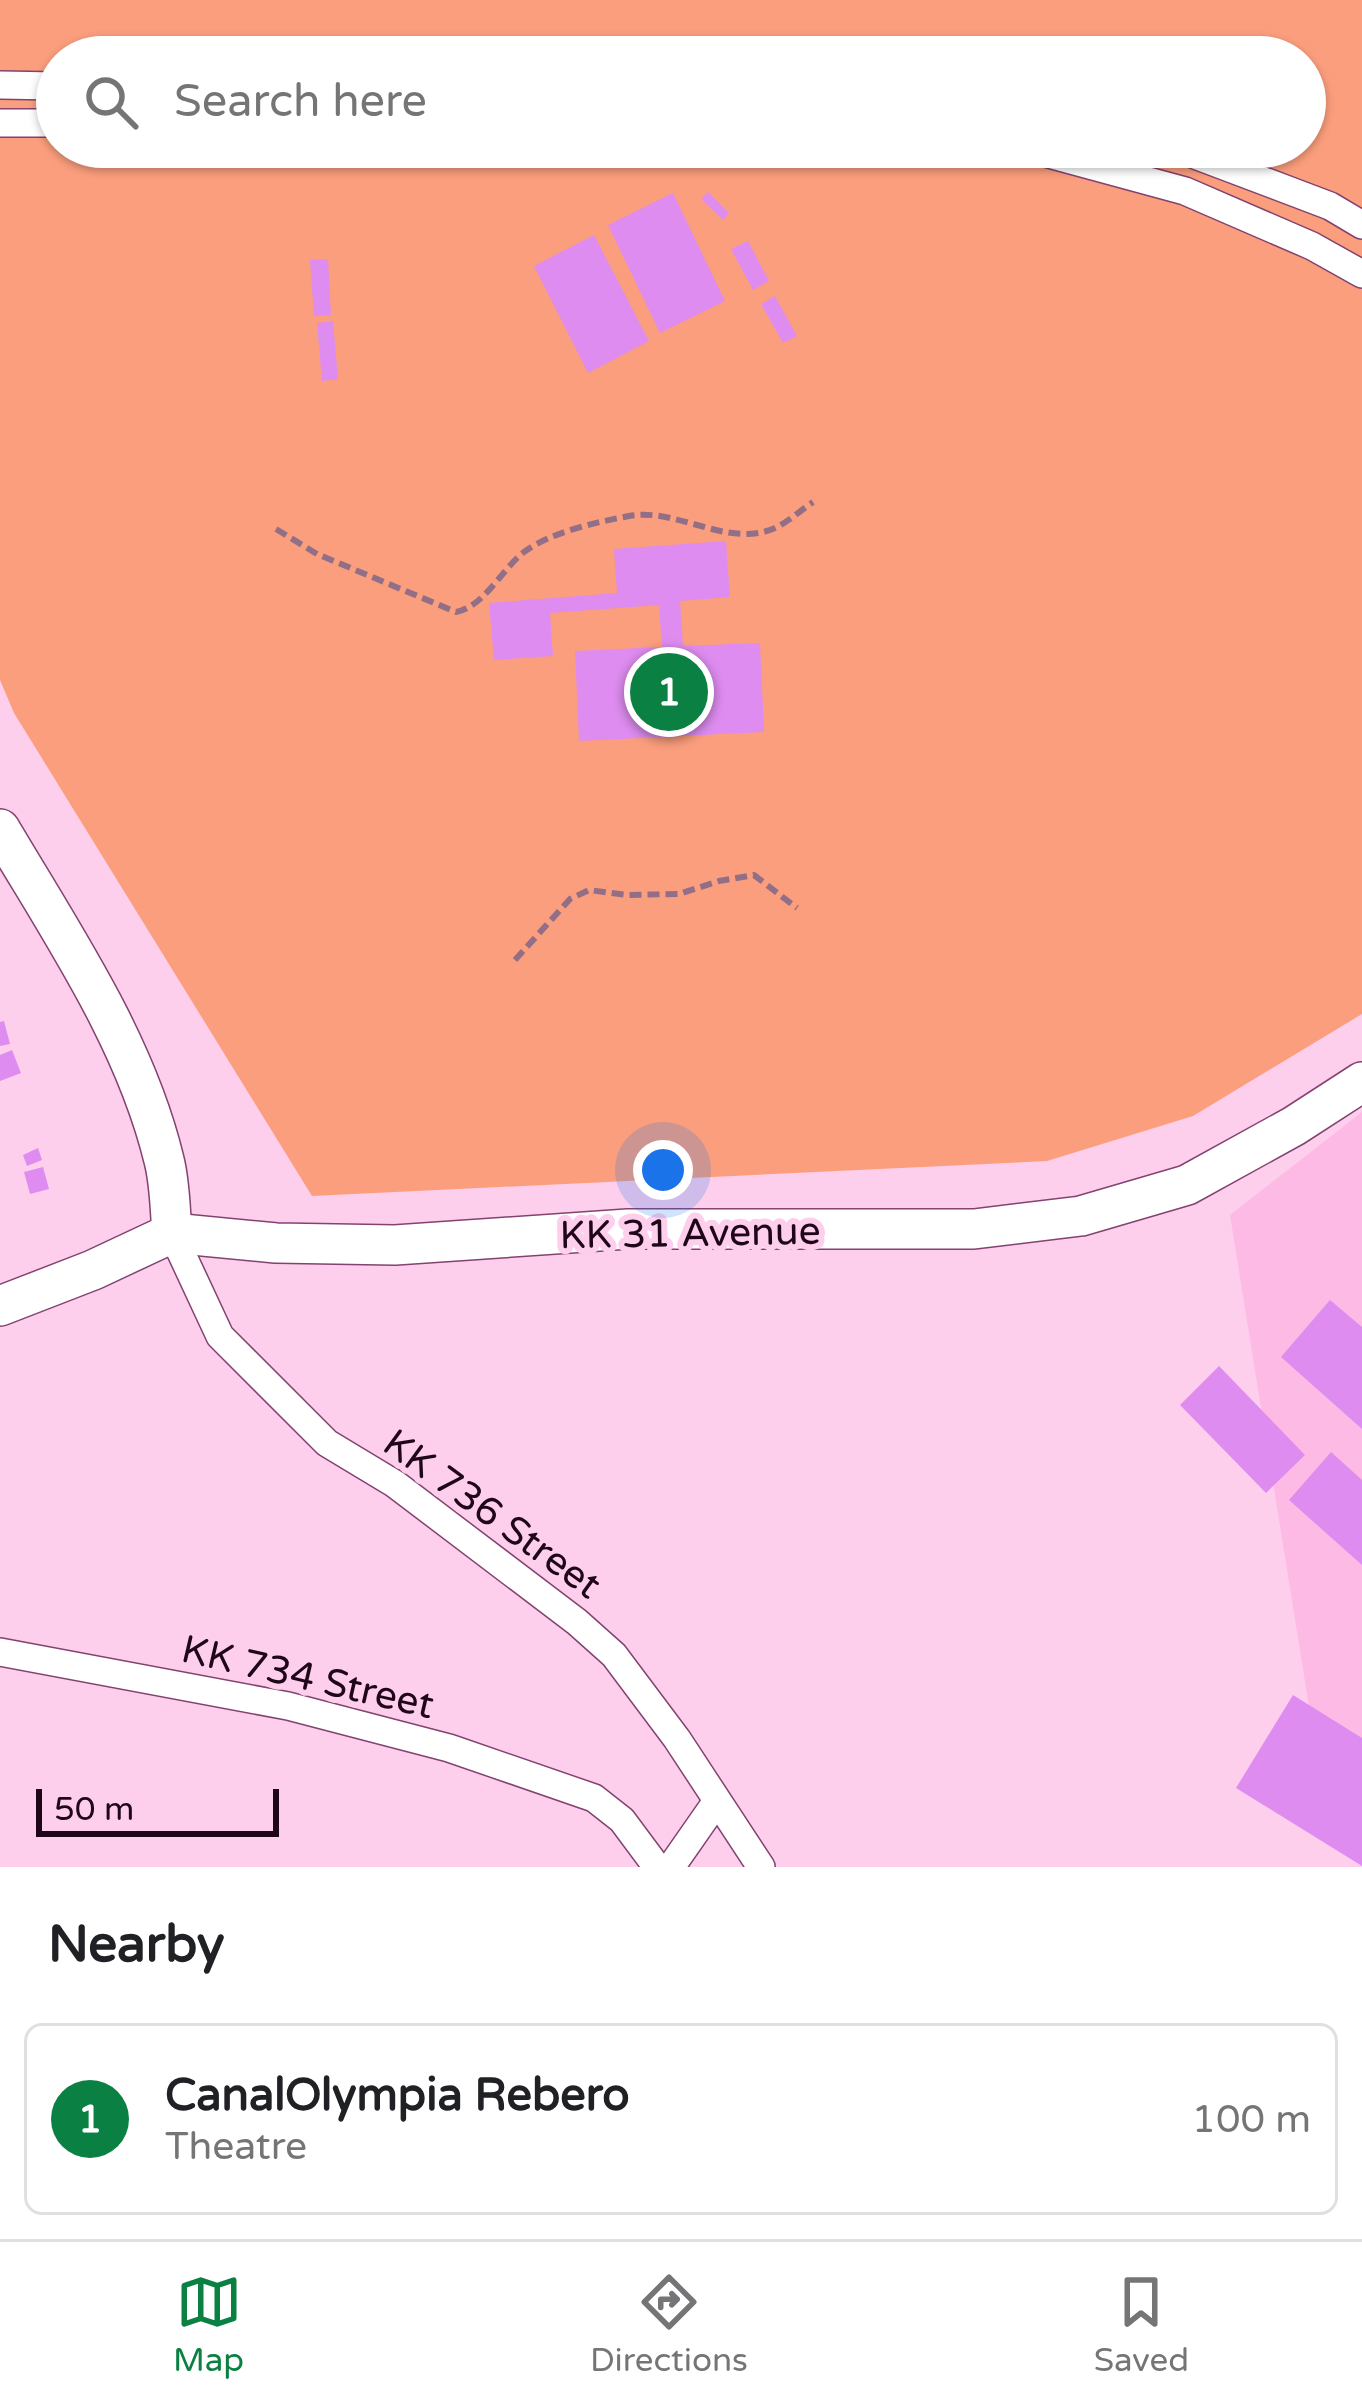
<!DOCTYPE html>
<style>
:root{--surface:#fff;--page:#f6f6f6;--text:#202124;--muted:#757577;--line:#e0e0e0;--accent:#0b8043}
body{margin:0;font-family:"Varela Round",sans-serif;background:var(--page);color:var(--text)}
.scale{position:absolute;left:36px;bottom:30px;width:243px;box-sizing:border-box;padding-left:12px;border:6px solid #1f0618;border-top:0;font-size:33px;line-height:42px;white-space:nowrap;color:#1f0618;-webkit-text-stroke:9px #fdcfed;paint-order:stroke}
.you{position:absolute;left:663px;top:1170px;width:42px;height:42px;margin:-30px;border:9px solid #fff;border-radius:50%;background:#1a73e8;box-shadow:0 0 0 18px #1a73e833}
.badge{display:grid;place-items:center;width:78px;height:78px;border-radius:50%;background:var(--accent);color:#fff;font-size:39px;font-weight:700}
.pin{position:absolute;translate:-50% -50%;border:6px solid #fff;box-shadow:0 3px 12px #0006}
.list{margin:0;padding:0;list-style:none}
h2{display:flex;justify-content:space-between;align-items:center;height:156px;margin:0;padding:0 48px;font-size:51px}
h2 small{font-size:39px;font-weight:400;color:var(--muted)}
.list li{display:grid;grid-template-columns:78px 1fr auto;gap:36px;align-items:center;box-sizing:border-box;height:192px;margin:0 24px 24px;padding:0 24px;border:3px solid var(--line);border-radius:18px}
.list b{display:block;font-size:45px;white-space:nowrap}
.list p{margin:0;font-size:39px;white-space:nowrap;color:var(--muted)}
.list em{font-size:39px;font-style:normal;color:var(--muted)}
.icon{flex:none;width:66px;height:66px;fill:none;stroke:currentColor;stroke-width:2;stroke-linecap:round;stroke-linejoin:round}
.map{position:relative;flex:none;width:1362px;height:1867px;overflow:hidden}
.search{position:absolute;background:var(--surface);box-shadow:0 3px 9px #0004;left:36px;right:36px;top:36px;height:132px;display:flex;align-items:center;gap:30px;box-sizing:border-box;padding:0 42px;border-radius:66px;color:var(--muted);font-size:45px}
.sheet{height:372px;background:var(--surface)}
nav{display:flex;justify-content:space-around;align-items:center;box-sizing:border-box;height:168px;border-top:3px solid var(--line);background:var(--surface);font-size:33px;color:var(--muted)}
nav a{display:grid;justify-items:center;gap:6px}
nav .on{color:var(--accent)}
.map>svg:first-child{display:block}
.built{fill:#fdbae5}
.green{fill:#fb9e7d;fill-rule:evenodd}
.building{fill:#de8cf0}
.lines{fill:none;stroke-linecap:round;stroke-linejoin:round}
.street-casing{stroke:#83426f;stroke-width:30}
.secondary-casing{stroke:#83426f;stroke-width:42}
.path{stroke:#936f87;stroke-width:6;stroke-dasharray:12 6;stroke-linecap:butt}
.street{stroke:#fff;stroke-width:27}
.secondary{stroke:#fff;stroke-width:39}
.labels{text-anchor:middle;stroke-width:12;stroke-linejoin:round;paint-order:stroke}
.street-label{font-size:39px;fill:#1f0618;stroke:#fdcfed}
</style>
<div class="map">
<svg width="1362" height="1867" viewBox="0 0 1362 1867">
<rect width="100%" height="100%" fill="#fdcfed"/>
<polygon class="built" points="1362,1112 1362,1746 1317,1756 1230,1215"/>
<path class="green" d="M 0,0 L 1362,0 L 1362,1014 L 1193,1116 L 1047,1161 L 312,1196 L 14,713 L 0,680 ZM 57,57 L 1305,57 L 1305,147 L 57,147 Z"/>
<g class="building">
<polygon points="708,192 729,213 723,220 701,199"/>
<polygon points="673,193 725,301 660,333 608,225"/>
<polygon points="594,235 649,341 588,373 534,266"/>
<polygon points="748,241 769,281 753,290 731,249"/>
<polygon points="328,259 331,315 314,316 310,260"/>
<polygon points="775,296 797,336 783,343 761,304"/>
<polygon points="333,321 338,379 322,381 317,323"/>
<polygon points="726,541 730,597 680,601 683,646 760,643 764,732 579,741 575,651 662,647 659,605 550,613 553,656 494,660 489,603 617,593 614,549"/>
<polygon points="4,1021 10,1044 0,1046 0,1022"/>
<polygon points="12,1050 21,1073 0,1081 0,1055"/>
<polygon points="38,1148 42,1160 27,1166 23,1155"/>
<polygon points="43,1167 49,1189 30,1194 24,1172"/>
<polygon points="1330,1300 1362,1327 1362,1429 1281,1357"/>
<polygon points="1219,1366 1305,1455 1266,1493 1180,1405"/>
<polygon points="1331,1452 1362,1480 1362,1565 1289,1500"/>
<polygon points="1293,1695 1362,1738 1362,1866 1236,1788"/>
</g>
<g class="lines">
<defs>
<g id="street">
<polyline points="0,85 57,86"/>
<polyline points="0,123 57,123"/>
<polyline points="1023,147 1185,191 1312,246 1362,274"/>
<polyline points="1174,147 1330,206 1362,225"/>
<polyline points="172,1233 220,1336 327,1443 395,1484 577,1622 614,1655 677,1739 761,1867"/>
<polyline points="0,1652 288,1706 449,1748 594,1798 622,1820 657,1867"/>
<polyline points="671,1867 717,1801"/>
</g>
<g id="secondary">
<path d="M 0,829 C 62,934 135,1040 164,1160 C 170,1183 170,1209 172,1233"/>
<polyline points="0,1306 93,1270 172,1233 276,1243 395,1245 628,1229 974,1229 1081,1216 1187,1185 1294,1126 1362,1082"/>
</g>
</defs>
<use href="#street" class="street-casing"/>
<use href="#secondary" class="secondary-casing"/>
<g class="path">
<path d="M 276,529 L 317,554 L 456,612 C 485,606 501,570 524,552 C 551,532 597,522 629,516 C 678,507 727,549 775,528 C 788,522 801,510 813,502"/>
<polyline points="515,960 570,899 589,890 627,895 679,894 719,881 754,875 797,908"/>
</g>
<use href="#street" class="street"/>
<use href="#secondary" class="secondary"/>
</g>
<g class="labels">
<g class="street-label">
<text transform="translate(690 1232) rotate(-1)" y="14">KK 31 Avenue</text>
<text transform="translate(493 1513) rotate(36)" y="14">KK 736 Street</text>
<text transform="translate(308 1676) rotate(13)" y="14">KK 734 Street</text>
</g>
</g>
</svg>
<div class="scale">50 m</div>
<div class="you"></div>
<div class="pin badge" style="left:669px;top:692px">1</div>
<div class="search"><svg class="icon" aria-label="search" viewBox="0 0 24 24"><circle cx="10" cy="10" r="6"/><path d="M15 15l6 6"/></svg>Search here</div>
</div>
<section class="sheet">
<h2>Nearby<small></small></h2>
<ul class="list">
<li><span class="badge">1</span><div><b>CanalOlympia Rebero</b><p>Theatre</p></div><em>100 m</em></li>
</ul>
</section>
<nav>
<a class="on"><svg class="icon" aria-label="map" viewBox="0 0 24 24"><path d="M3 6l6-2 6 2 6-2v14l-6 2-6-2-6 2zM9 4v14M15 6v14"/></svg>Map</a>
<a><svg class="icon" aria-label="directions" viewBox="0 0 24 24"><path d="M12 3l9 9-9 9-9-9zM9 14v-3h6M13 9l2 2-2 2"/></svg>Directions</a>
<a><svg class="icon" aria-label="saved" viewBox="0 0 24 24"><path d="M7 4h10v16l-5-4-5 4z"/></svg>Saved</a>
</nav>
